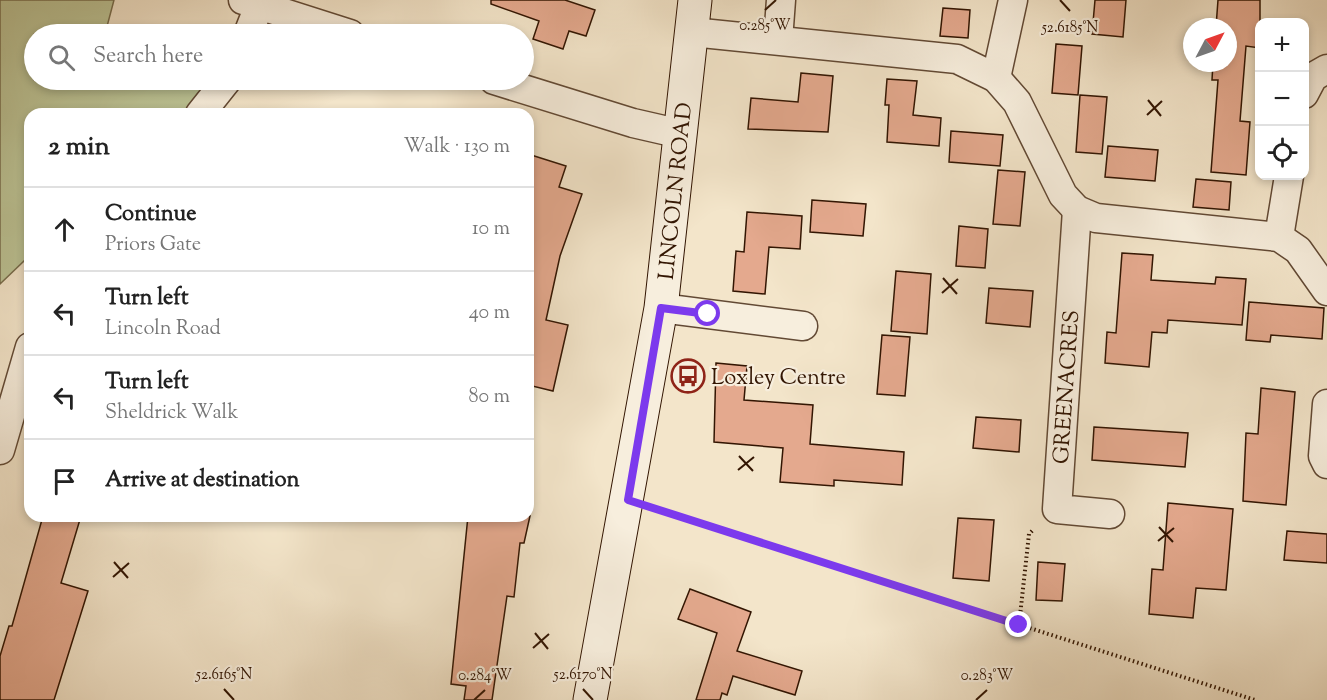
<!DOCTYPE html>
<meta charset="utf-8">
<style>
:root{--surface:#fff;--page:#f6f6f6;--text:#222;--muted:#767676;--line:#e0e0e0}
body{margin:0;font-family:"Sorts Mill Goudy",serif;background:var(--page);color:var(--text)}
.controls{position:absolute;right:18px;top:18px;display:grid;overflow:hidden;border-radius:12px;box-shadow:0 3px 9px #0003}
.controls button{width:54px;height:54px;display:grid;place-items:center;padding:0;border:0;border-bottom:2px solid var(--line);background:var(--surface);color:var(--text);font:30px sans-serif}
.compass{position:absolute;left:1183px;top:18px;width:54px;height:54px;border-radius:50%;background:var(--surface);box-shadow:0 3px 9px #0003;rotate:49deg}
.stop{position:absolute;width:18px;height:18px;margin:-14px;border:4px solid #7c3aed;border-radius:50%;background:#fff}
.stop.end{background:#7c3aed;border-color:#fff;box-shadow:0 2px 6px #0008}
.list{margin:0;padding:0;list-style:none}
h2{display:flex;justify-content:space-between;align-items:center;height:78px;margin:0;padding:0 24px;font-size:26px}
h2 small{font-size:20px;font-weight:400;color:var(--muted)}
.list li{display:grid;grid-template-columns:39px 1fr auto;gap:18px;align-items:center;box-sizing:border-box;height:84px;padding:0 24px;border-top:2px solid var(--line)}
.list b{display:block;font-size:22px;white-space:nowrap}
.list p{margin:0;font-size:20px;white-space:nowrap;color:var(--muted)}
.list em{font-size:20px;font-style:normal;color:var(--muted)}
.icon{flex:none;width:33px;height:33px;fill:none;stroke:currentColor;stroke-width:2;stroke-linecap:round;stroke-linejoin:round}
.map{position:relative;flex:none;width:1327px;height:700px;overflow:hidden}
.search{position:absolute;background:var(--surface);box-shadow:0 3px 9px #0003;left:24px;top:24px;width:510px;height:66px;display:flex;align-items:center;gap:15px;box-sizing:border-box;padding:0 21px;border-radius:33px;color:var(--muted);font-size:22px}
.panel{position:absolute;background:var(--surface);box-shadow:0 3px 9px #0003;left:24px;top:108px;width:510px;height:414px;border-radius:18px}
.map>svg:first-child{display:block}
.green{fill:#bcc496;stroke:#776c4c;stroke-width:1.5}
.building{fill:#e4a98e;stroke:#321502;stroke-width:1.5}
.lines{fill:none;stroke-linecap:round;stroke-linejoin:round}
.street-casing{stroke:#624934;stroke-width:31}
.secondary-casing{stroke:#321502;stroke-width:35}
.path{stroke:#321502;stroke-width:4;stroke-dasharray:1.5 3;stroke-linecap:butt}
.street{stroke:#f7eedd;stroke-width:28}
.secondary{stroke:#f7eedd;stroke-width:33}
.route{stroke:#7c3aed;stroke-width:8}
.ticks{fill:none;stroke:#321502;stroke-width:2}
.labels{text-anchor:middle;stroke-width:4.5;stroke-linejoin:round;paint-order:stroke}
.street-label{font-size:22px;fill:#321502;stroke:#f7eedd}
.poi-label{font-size:22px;fill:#321502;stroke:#f7eedd;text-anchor:start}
.ticks-label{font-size:15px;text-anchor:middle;fill:#321502;stroke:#f7eedd;stroke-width:4.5;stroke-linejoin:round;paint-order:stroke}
</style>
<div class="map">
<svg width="1327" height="700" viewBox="0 0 1327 700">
<rect width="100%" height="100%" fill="#f3e5ca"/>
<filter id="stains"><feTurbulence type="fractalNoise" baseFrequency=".00333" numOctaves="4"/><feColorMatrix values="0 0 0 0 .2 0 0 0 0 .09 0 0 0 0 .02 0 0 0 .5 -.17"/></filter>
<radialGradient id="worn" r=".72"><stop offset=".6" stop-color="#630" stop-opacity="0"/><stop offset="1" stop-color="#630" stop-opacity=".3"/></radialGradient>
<polygon class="green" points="0,0 114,0 105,34 34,34 34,80 215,80 189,114 30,114 30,246 26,259 0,284"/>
<g class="building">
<polygon points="491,0 565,0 595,10 586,36 569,31 563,49 533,39 539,21 491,4"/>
<polygon points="1095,0 1126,0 1123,37 1092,34"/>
<polygon points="1218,0 1260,0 1260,48 1246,46 1240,121 1250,122 1246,175 1211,172 1218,80 1212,80 1213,63 1228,63 1228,27 1216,27"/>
<polygon points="943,8 970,10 968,38 940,36"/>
<polygon points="1056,44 1082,46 1078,95 1052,93"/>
<polygon points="801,73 833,76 828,132 748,129 751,98 798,102"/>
<polygon points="887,79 917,81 913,115 941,118 939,146 887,142 889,105 885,105"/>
<polygon points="1080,95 1107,97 1102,154 1076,152"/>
<polygon points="951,131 1003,135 1000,166 949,162"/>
<polygon points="1108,146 1158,150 1155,181 1105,177"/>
<polygon points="528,154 566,166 559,187 582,194 560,256 546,320 568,325 553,391 528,385"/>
<polygon points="998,170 1025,172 1020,226 993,224"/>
<polygon points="1196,179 1231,182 1229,210 1193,207"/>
<polygon points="812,200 866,204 863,236 810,232"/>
<polygon points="747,212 802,216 800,249 769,247 765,294 733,291 736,251 744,252"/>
<polygon points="959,226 988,229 985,268 956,266"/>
<polygon points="1122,253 1153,255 1151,280 1215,284 1216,277 1246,279 1242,325 1168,320 1167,333 1152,332 1149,367 1105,363 1107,332 1116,333"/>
<polygon points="896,271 931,274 927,334 891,331"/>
<polygon points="989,288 1033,291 1030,327 986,323"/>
<polygon points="1249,302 1324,308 1322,339 1271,335 1270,342 1246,340"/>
<polygon points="882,335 910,337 905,396 877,394"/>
<polygon points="716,363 747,366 744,400 813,405 810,444 904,452 902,485 834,480 834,486 780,482 783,448 714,442"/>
<polygon points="1261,388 1295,392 1286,505 1243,501 1246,433 1258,434"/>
<polygon points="976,417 1021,420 1019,452 973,448"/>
<polygon points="1094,427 1188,433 1185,467 1092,460"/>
<polygon points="1168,503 1233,509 1226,590 1196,588 1193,618 1149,614 1152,569 1163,570"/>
<polygon points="43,516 81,516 61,583 88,591 54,700 0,700 0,656 9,626 12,626"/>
<polygon points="468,516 530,516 524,543 520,543 514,597 507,596 492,700 464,700 466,686 451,684"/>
<polygon points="958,518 994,520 989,581 953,578"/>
<polygon points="1287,531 1327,534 1327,563 1284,560"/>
<polygon points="1038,562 1065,564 1062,601 1036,600"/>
<polygon points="690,589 751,612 737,651 802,671 795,695 733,676 727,695 722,693 720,700 696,700 717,633 678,619"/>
</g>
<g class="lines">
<defs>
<g id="street">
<polyline points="243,0 350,34"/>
<polyline points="692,32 957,59 996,78 1017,102 1063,195 1077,210 1096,218 1279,237 1298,250 1327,291"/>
<polyline points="248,34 259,6"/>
<polyline points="778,40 781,0"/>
<polyline points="996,78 1013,0"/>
<polyline points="494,80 633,123 681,134"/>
<polyline points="1304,94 1313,77 1327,69"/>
<polyline points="200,114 227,80"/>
<polyline points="1077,210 1057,509 1110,514"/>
<polyline points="1279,237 1289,176"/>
<polyline points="661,308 803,326"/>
<polyline points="1327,404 1323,456 1327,464"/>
<polyline points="0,450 30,347"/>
</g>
<polyline id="secondary" points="590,700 661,308 695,0"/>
</defs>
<use href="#street" class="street-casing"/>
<use href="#secondary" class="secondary-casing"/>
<g class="path">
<polyline points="657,509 1255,700"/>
<polyline points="1019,625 1029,534 1034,529"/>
</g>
<use href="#street" class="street"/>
<use href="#secondary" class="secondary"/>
</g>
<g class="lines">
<polyline class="route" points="708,314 661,308 628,500 1019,625"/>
</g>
<path class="ticks" d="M 1060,0 L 1070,11M 765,10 L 776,0M 1148,100 L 1161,116M 1147,115 L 1162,101M 943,278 L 957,294M 942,293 L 958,279M 739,456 L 753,471M 738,470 L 754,457M 1159,527 L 1173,542M 1158,541 L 1174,528M 114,562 L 128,578M 113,577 L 129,563M 535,633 L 548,649M 533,648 L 549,634M 224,689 L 234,700M 583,689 L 593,700M 474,700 L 485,690M 976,700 L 987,690"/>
<defs>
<symbol id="bus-ring" viewBox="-11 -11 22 22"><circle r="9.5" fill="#f7eedd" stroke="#8f2418" stroke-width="1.5"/><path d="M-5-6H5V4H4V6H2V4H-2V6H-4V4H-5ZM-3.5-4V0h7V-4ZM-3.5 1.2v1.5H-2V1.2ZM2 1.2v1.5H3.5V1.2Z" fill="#8f2418"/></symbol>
</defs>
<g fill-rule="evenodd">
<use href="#bus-ring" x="669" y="357" width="38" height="38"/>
</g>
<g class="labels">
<g class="street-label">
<text transform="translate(674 191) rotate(-84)" y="8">LINCOLN ROAD</text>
<text transform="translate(1065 387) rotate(-86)" y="8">GREENACRES</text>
</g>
<g class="poi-label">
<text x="711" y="384">Loxley Centre</text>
</g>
</g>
<g class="ticks-label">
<text x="765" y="30">0.285°W</text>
<text x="1070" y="32">52.6185°N</text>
<text x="224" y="679">52.6165°N</text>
<text x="583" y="679">52.6170°N</text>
<text x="485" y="680">0.284°W</text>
<text x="987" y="680">0.283°W</text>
</g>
<rect width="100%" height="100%" filter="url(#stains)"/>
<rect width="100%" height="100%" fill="url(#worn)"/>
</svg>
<div class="controls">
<button>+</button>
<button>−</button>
<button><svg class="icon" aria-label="locate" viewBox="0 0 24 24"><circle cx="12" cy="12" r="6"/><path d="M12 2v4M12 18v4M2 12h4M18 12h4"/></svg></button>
</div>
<svg class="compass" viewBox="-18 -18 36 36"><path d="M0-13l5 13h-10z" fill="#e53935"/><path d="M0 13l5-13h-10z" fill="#767676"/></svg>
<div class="stop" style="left:708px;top:314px"></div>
<div class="stop end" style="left:1019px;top:625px"></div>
<div class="search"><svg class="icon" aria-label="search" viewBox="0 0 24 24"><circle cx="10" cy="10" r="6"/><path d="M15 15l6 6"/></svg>Search here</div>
<section class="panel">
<h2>2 min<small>Walk · 130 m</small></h2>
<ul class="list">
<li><svg class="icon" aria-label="ahead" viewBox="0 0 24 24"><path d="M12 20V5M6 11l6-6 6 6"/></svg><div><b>Continue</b><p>Priors Gate</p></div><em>10 m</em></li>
<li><svg class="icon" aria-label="left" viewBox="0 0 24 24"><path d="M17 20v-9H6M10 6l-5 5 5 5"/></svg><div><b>Turn left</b><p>Lincoln Road</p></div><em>40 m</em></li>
<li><svg class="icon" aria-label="left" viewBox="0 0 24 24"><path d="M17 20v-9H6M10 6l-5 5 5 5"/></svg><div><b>Turn left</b><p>Sheldrick Walk</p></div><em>80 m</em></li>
<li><svg class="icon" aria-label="arrive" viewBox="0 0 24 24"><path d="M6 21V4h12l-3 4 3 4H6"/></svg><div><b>Arrive at destination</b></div></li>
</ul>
</section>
</div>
